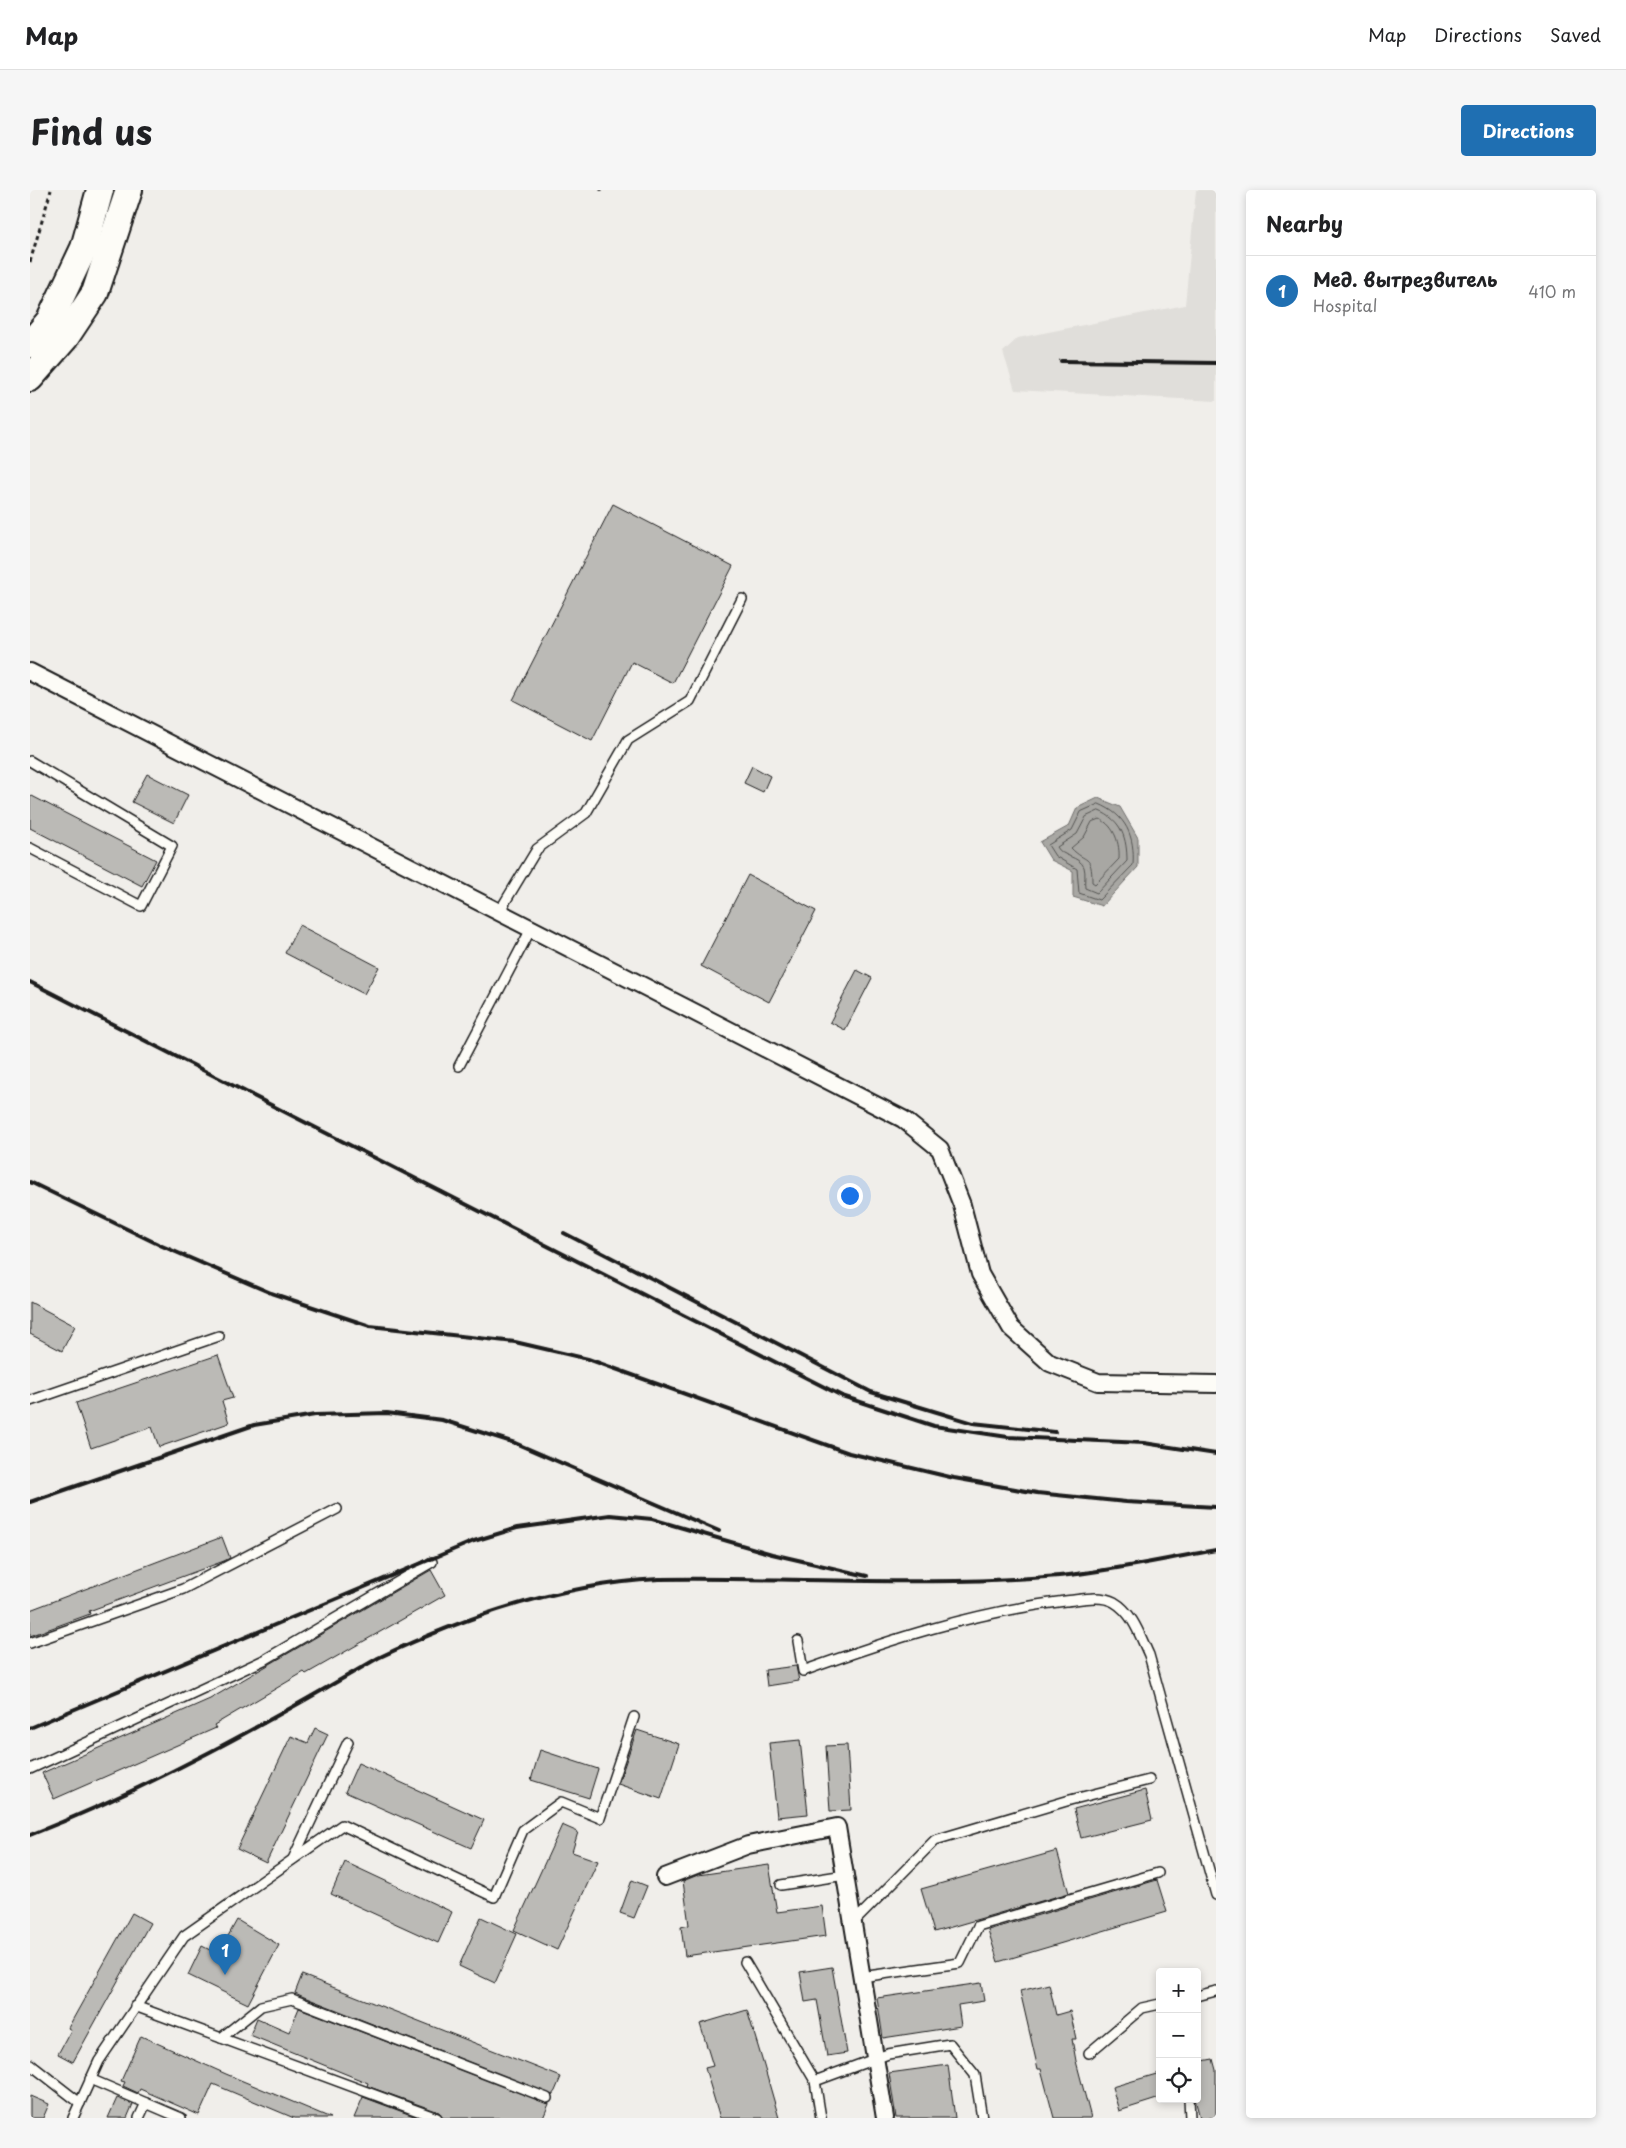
<!DOCTYPE html>
<meta charset="utf-8">
<style>
:root{--surface:#fff;--page:#f6f6f6;--text:#202124;--muted:#757577;--line:#e0e0e0;--accent:#1f6fb2}
body{margin:0;font-family:"Playpen Sans",sans-serif;background:var(--page);color:var(--text)}
.controls{position:absolute;right:15px;bottom:15px;display:grid;overflow:hidden;border-radius:5px;box-shadow:0 2px 8px #0003}
.controls button{width:45px;height:45px;display:grid;place-items:center;padding:0;border:0;border-bottom:1px solid var(--line);background:var(--surface);color:var(--text);font:25px sans-serif}
.you{position:absolute;left:819px;top:1005px;width:18px;height:18px;margin:-12px;border:4px solid #fff;border-radius:50%;background:#1a73e8;box-shadow:0 0 0 8px #1a73e833}
.badge{display:grid;place-items:center;width:32px;height:32px;border-radius:50%;background:var(--accent);color:#fff;font-size:16px;font-weight:700}
.pin{position:absolute;translate:-50% -41px;filter:drop-shadow(0 1px 2px #0008)}
.pin::after{content:'';position:absolute;top:26px;width:18px;height:15px;background:inherit;clip-path:polygon(0 0,100% 0,50% 100%)}
.list{margin:0;padding:0;list-style:none}
h2{display:flex;justify-content:space-between;align-items:center;height:65px;margin:0;padding:0 20px;font-size:21px}
h2 small{font-size:16px;font-weight:400;color:var(--muted)}
.list li{display:grid;grid-template-columns:32px 1fr auto;gap:15px;align-items:center;box-sizing:border-box;height:70px;padding:0 20px;border-top:1px solid var(--line)}
.list b{display:block;font-size:19px;white-space:nowrap}
.list p{margin:0;font-size:16px;white-space:nowrap;color:var(--muted)}
.list em{font-size:16px;font-style:normal;color:var(--muted)}
.icon{flex:none;width:28px;height:28px;fill:none;stroke:currentColor;stroke-width:2;stroke-linecap:round;stroke-linejoin:round}
.map{position:relative;flex:none;width:1186px;height:1928px;overflow:hidden;border-radius:5px}
header{display:flex;align-items:center;gap:30px;box-sizing:border-box;height:70px;padding:0 25px;background:var(--surface);border-bottom:1px solid var(--line)}
header strong{font-size:24px}
nav{display:flex;gap:28px;margin-inline-start:auto;font-size:18px}
.intro{display:flex;align-items:center;justify-content:space-between;box-sizing:border-box;height:120px;padding:0 30px}
h1{margin:0;font-size:35px}
.button{padding:12px 22px;border-radius:5px;background:var(--accent);color:#fff;font-size:18px;font-weight:700}
main{display:flex;gap:30px;padding:0 30px}
aside{flex:1;background:var(--surface);border-radius:5px;box-shadow:0 2px 8px #0003}
.map>svg:first-child{display:block}
.built{fill:#e0deda}
.water{fill:#a8a7a3;stroke:#706f6d}
.lines{fill:none;stroke-linecap:round;stroke-linejoin:round}
.shore{stroke:#545452;stroke-width:1}
.building{fill:#bbbab6;stroke:#1c1c1c}
.lane-casing{stroke:#1c1c1c;stroke-width:12}
.street-casing{stroke:#1c1c1c;stroke-width:20}
.primary-casing{stroke:#1c1c1c;stroke-width:30}
.path{stroke:#1c1c1c;stroke-width:3;stroke-dasharray:4 4;stroke-linecap:butt}
.lane{stroke:#fdfcf7;stroke-width:9}
.street{stroke:#fdfcf7;stroke-width:16}
.primary{stroke:#fdfcf7;stroke-width:26}
.rail{stroke:#1c1c1c;stroke-width:4}
</style>
<header>
<strong>Map</strong>
<nav><a>Map</a><a>Directions</a><a>Saved</a></nav>
</header>
<div class="intro"><h1>Find us</h1><a class="button">Directions</a></div>
<main>
<div class="map">
<svg width="1186" height="1928" viewBox="0 0 1186 1928">
<rect width="100%" height="100%" fill="#f0eeea"/>
<filter id="ink" filterUnits="userSpaceOnUse"><feTurbulence type="fractalNoise" baseFrequency=".02" numOctaves="2"/><feDisplacementMap in="SourceGraphic" scale="10" xChannelSelector="R" yChannelSelector="G"/><feConvolveMatrix kernelMatrix="1 2 1 2 8 2 1 2 1" color-interpolation-filters="sRGB"/></filter>
<g filter="url(#ink)">
<polygon class="built" points="1166,0 1186,0 1186,211 985,200 973,162 988,148 1155,115"/>
<polygon class="water" points="1068,608 1090,617 1108,648 1108,677 1072,716 1043,707 1043,681 1021,670 1010,652 1039,636 1047,618"/>
<g class="lines">
<g class="shore">
<path d="M 1069,614 C 1096,625 1105,646 1103,675 L 1069,710 L 1049,703 L 1047,679 L 1025,666 L 1018,655 L 1042,640 L 1051,622 Z"/>
<path d="M 1069,621 C 1092,630 1097,649 1097,671 L 1067,703 L 1055,698 C 1054,692 1056,683 1054,677 C 1049,666 1032,667 1027,657 L 1047,644 L 1056,627 Z"/>
<path d="M 1070,629 C 1085,636 1090,654 1089,669 L 1065,694 L 1062,692 C 1062,663 1056,674 1041,658 L 1054,647 L 1062,632 Z"/>
</g>
</g>
<g class="building">
<polygon points="583,314 703,376 643,493 602,472 562,551 483,510"/>
<polygon points="722,576 740,586 733,602 714,593"/>
<polygon points="117,584 158,605 144,633 102,612"/>
<polygon points="0,605 126,670 112,696 0,638"/>
<polygon points="718,685 786,721 739,812 671,776"/>
<polygon points="269,735 349,777 334,804 255,763"/>
<polygon points="827,780 842,788 815,840 800,832"/>
<polygon points="0,1112 45,1136 32,1161 0,1144"/>
<polygon points="188,1165 203,1208 192,1211 199,1233 129,1257 122,1237 61,1258 46,1213"/>
<polygon points="192,1347 200,1368 194,1371 59,1421 60,1424 0,1446 0,1420"/>
<polygon points="401,1380 415,1405 276,1484 274,1482 184,1535 186,1538 24,1609 12,1583 180,1509"/>
<polygon points="766,1476 769,1491 737,1496 735,1480"/>
<polygon points="285,1538 298,1544 236,1673 207,1659 261,1546 278,1553"/>
<polygon points="607,1540 649,1554 631,1609 588,1594"/>
<polygon points="770,1550 778,1624 747,1627 739,1553"/>
<polygon points="817,1555 821,1620 800,1621 796,1556"/>
<polygon points="510,1560 568,1579 559,1608 501,1590"/>
<polygon points="328,1573 454,1630 441,1658 315,1602"/>
<polygon points="1115,1600 1122,1630 1051,1648 1044,1619"/>
<polygon points="532,1635 548,1642 542,1662 568,1671 527,1760 484,1740"/>
<polygon points="1027,1661 1039,1703 904,1742 891,1699"/>
<polygon points="315,1672 422,1722 408,1753 301,1704"/>
<polygon points="739,1675 747,1722 792,1716 796,1746 655,1766 651,1737 659,1735 653,1691 668,1685"/>
<polygon points="602,1690 617,1696 604,1728 590,1723"/>
<polygon points="1127,1690 1137,1722 968,1772 958,1740"/>
<polygon points="102,1723 120,1733 43,1872 28,1864 41,1840 38,1838"/>
<polygon points="451,1727 487,1744 465,1793 429,1776"/>
<polygon points="207,1730 249,1755 218,1814 158,1785 172,1756 188,1764"/>
<polygon points="802,1777 817,1863 797,1866 787,1810 775,1812 770,1782"/>
<polygon points="272,1785 531,1887 525,1901 522,1905 274,1807 265,1803"/>
<polygon points="951,1793 954,1811 928,1815 931,1836 853,1848 847,1808"/>
<polygon points="1019,1794 1026,1825 1040,1821 1046,1849 1042,1849 1046,1871 1061,1928 1024,1928 1011,1879 1008,1879 990,1801"/>
<polygon points="269,1818 519,1914 513,1928 413,1928 409,1922 337,1896 338,1893 220,1845 227,1828 259,1842"/>
<polygon points="717,1820 734,1876 749,1928 690,1928 675,1878 683,1876 670,1834"/>
<polygon points="111,1846 196,1884 301,1928 264,1928 183,1894 169,1925 110,1899 108,1903 93,1896 95,1892 91,1891"/>
<polygon points="1183,1869 1186,1880 1186,1928 1170,1928 1165,1909 1167,1909 1167,1872"/>
<polygon points="918,1875 925,1928 866,1928 859,1883"/>
<polygon points="1130,1883 1130,1908 1089,1921 1082,1897"/>
<polygon points="0,1906 19,1914 13,1928 0,1928"/>
<polygon points="333,1907 389,1928 324,1928"/>
<polygon points="87,1908 103,1914 97,1928 78,1928"/>
</g>
<g class="lines">
<defs>
<g id="lane">
<polyline points="0,571 142,656 111,716 0,658"/>
<polyline points="469,722 507,659 556,623 598,550 660,511 712,409"/>
<polyline points="429,876 501,739"/>
<polyline points="0,1211 189,1146"/>
<path d="M 768,1451 L 773,1481 C 859,1450 944,1422 1035,1411 C 1049,1410 1070,1404 1084,1412 C 1103,1423 1110,1446 1119,1465 L 1186,1705"/>
<polyline points="0,1453 153,1399 307,1319"/>
<polyline points="0,1579 236,1469 402,1372"/>
<polyline points="263,1669 318,1552"/>
<polyline points="751,1695 815,1685"/>
<polyline points="823,1733 905,1650 1040,1610 1119,1590"/>
<polyline points="715,1772 785,1891 791,1928"/>
<polyline points="831,1787 930,1773 948,1736 1128,1683"/>
<polyline points="1167,1806 1186,1801"/>
<polyline points="105,1816 407,1928"/>
<polyline points="191,1848 231,1816 262,1809 517,1908"/>
<polyline points="1059,1863 1112,1818 1130,1814"/>
<polyline points="0,1874 50,1913"/>
<polyline points="60,1889 151,1928"/>
<polyline points="785,1891 858,1864 920,1854 945,1885 952,1928"/>
<polyline points="1159,1909 1160,1928"/>
<polyline points="43,1928 69,1871 154,1746 312,1635 464,1707 493,1640 531,1612 570,1628 604,1527"/>
<polyline points="109,1928 116,1913"/>
</g>
<g id="street">
<polyline points="0,482 873,929 910,959 932,1015 950,1084 981,1138 1020,1173 1068,1192 1186,1194"/>
<polyline points="635,1687 718,1655 807,1637 855,1928"/>
</g>
<g id="primary">
<polyline points="0,154 20,130 54,58 70,0"/>
<polyline points="0,188 35,148 65,103 99,0"/>
</g>
</defs>
<use href="#lane" class="lane-casing"/>
<use href="#street" class="street-casing"/>
<use href="#primary" class="primary-casing"/>
<g class="path">
<polyline points="571,0 571,1"/>
<polyline points="0,72 21,0"/>
</g>
<use href="#lane" class="lane"/>
<use href="#street" class="street"/>
<use href="#primary" class="primary"/>
<g class="rail">
<polyline points="1031,171 1186,173"/>
<polyline points="0,792 812,1206 904,1236 978,1247 1114,1253 1186,1264"/>
<polyline points="0,992 132,1056 241,1103 340,1136 485,1152 558,1169 819,1263 924,1288 1007,1303 1096,1312 1186,1317"/>
<polyline points="534,1043 841,1202 943,1233 1025,1242"/>
<polyline points="0,1312 224,1235 285,1225 357,1223 412,1230 485,1253 689,1341"/>
<polyline points="0,1538 444,1351 487,1338 580,1325 622,1329 742,1364 837,1386"/>
<path d="M 0,1645 C 122,1597 235,1534 348,1468 C 436,1426 531,1394 629,1389 C 762,1387 896,1397 1029,1386 C 1082,1381 1134,1369 1186,1360"/>
</g>
</g>
</g>
</svg>
<div class="controls">
<button>+</button>
<button>−</button>
<button><svg class="icon" aria-label="locate" viewBox="0 0 24 24"><circle cx="12" cy="12" r="6"/><path d="M12 2v4M12 18v4M2 12h4M18 12h4"/></svg></button>
</div>
<div class="you"></div>
<div class="pin badge" style="left:195px;top:1785px">1</div>
</div>
<aside>
<h2>Nearby<small></small></h2>
<ul class="list">
<li><span class="badge">1</span><div><b>Мед. вытрезвитель</b><p>Hospital</p></div><em>410 m</em></li>
</ul>
</aside>
</main>
